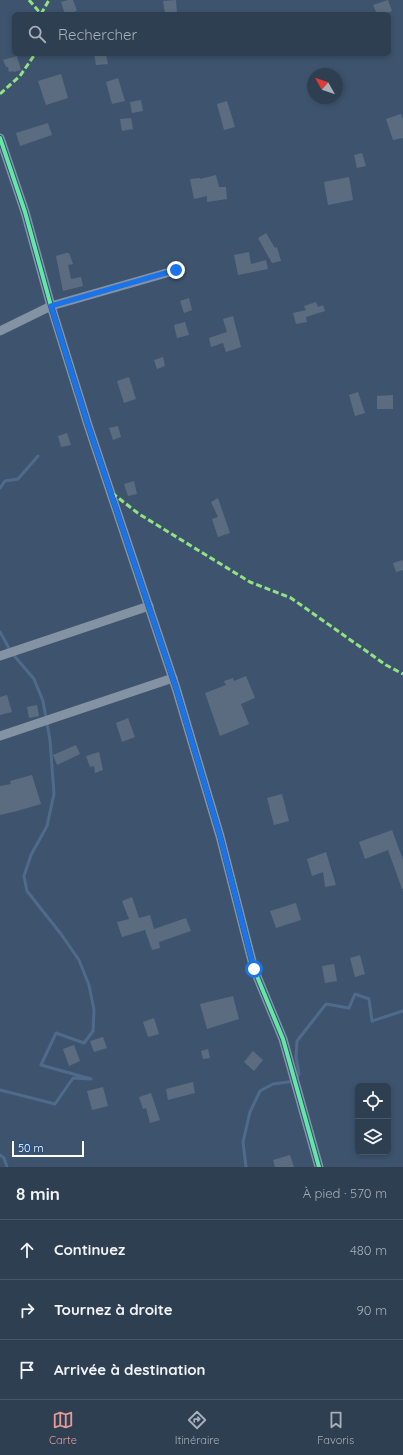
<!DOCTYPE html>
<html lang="fr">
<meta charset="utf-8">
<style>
:root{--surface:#2e3f52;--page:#3a4a5c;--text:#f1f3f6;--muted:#a7afb8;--line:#495869;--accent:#e69b98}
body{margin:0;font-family:Quicksand,sans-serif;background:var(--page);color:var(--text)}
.controls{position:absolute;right:12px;bottom:12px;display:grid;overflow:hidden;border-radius:6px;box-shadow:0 2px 6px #0003}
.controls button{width:36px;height:36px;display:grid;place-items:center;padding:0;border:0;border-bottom:1px solid var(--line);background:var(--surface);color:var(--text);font:20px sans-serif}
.compass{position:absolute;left:307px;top:68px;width:36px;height:36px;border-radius:50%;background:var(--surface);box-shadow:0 2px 6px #0003;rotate:310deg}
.scale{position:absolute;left:12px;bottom:10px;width:72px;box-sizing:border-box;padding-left:4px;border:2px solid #fff;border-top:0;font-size:11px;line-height:14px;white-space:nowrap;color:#fff;-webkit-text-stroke:3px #2a5282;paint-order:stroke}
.stop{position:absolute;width:12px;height:12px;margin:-9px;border:3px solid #1a73e8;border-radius:50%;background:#fff}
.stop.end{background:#1a73e8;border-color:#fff;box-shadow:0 1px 4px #0008}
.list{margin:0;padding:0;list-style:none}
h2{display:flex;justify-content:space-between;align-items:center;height:52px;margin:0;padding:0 16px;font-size:17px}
h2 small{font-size:13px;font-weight:400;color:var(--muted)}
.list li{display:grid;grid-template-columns:26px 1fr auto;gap:12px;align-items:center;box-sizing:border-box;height:60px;padding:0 16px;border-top:1px solid var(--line)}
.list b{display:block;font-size:15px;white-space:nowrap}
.list em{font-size:13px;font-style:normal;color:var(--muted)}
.icon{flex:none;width:22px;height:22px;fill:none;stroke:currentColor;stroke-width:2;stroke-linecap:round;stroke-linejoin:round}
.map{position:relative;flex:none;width:403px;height:1167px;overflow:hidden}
.search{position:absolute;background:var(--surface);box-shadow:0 2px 6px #0003;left:12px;right:12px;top:12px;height:44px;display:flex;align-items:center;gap:10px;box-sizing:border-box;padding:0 14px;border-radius:6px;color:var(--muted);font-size:15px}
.sheet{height:232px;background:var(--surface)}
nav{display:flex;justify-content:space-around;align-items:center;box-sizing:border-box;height:56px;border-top:1px solid var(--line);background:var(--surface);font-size:11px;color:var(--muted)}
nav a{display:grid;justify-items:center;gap:2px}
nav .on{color:var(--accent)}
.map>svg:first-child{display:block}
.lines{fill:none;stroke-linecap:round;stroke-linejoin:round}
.stream{stroke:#4e6b8b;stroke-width:3}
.building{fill:#5b6c81}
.street{stroke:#8493a4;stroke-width:9}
.quiet{stroke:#91e382;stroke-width:3;stroke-dasharray:6 3;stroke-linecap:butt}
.cycleway-casing{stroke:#2a5282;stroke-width:6}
.cycleway{stroke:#66e7a1;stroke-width:4}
.route{stroke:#1a73e8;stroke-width:5}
</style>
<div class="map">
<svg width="403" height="1167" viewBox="0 0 403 1167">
<rect width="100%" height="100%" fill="#3e546e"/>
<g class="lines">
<g class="stream">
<polyline points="0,488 5,481 18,479 38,456"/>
<polyline points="0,632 11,652 34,679 43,701 50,740 54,794 47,826 31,855 24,876 27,891 61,934 79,960 89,985 94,1010 93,1031 84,1043 56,1033 41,1065 91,1079 73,1078 55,1104 0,1090"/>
<polyline points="0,1155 4,1158 7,1167"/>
<polyline points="246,1167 243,1142 250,1112 260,1091 273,1084 295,1081 299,1074 296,1057 297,1041 326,1004 349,1008 355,994 369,999 372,1021 403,1011"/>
</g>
</g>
<g class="building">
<polygon points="68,0 73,0 77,11 65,14 61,2"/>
<polygon points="176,0 177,14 165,14 163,1"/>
<polygon points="388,0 392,11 383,14 377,14 373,5"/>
<polygon points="94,54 106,54 108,64 96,65"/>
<polygon points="17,56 21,70 14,72 13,71 9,72 8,67 6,67 3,60"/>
<polygon points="61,74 68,98 46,105 38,81"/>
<polygon points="118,78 125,101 112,104 106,82"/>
<polygon points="141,100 143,111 132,113 130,102"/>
<polygon points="227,101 235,127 224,130 217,104"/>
<polygon points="401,114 403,119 403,138 393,140 386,119"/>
<polygon points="131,118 133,129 122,131 120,119"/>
<polygon points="48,123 52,135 20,146 16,133"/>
<polygon points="362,153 366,166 357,168 354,155"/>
<polygon points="216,175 219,187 226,187 227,199 207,202 207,196 194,199 190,179 200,178 200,179"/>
<polygon points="349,177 353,200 328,205 324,182"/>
<polygon points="266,233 275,248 277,247 281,261 272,263 258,238"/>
<polygon points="249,252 251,264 266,260 268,269 238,275 234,255"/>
<polygon points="66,253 69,253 73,264 68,265 71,279 81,277 83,286 63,291 56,256"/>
<polygon points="189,298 192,310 184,313 180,301"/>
<polygon points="316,302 318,307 323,305 325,311 306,317 307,322 296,324 293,313 306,310 304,306"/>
<polygon points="233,316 241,347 226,352 223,343 211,347 209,338 227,332 223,319"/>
<polygon points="185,322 189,335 177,338 174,325"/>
<polygon points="163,357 165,366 157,369 154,360"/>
<polygon points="129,377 136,399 124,403 117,381"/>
<polygon points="358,392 365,413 355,416 349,395"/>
<polygon points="393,395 393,409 377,409 377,396"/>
<polygon points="118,426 121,437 113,440 109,428"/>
<polygon points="67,433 71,445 61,447 58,436"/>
<polygon points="134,481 137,494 128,496 124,484"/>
<polygon points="218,498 230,533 218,537 212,519 218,517 211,502"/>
<polygon points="403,560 403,570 396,572 393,563"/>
<polygon points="246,676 255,698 241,704 249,724 220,736 205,693 226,685 224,681 233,678 234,681"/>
<polygon points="7,695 12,712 0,715 0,697"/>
<polygon points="37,705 39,716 29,718 27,707"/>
<polygon points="128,718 135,737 122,742 116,723"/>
<polygon points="76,745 80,754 57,765 53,755"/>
<polygon points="99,752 103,770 95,773 94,766 90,767 86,756"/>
<polygon points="32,775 41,804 17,811 0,815 0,786 11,784 10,781"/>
<polygon points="282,794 289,821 274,825 267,798"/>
<polygon points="392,830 403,860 403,889 402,889 388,850 365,859 359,842"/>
<polygon points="326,852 336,885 325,887 323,872 312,876 307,859"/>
<polygon points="132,897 139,918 150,915 154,929 186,918 191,931 159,942 160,948 152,950 145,930 122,937 117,922 129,919 122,901"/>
<polygon points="296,903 301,920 276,928 270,911"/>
<polygon points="360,955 365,974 355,977 350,958"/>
<polygon points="334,964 337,981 325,983 322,966"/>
<polygon points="233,996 239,1019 207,1029 200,1004"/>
<polygon points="154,1018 159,1034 148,1037 143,1022"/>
<polygon points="103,1037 107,1048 94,1052 90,1041"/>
<polygon points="74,1045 80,1061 69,1066 63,1049"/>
<polygon points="208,1049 210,1058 203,1059 201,1051"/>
<polygon points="253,1051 263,1060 254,1071 244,1062"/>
<polygon points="193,1082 195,1093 168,1100 166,1089"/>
<polygon points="103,1087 108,1106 92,1110 87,1091"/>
<polygon points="151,1093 160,1120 150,1123 146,1108 143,1109 139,1097"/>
<polygon points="290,1155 294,1167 275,1167 273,1160"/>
</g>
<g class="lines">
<g class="street">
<polyline points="0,138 25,212 51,306 88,425 176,688 220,836 254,969 283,1039 319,1167"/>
<polyline points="0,331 51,306 177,270"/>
<polyline points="0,656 149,606"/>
<polyline points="0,736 173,678"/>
</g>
<g class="quiet">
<polyline points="29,0 41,14"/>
<polyline points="41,14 49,0"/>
<polyline points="0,94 20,76 35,54"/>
<polyline points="112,493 139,514 250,582 291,598 386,665 403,674"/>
</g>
<defs>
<polyline id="cycleway" points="0,138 25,212 51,306 88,425 176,688 220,836 254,969 283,1039 319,1167"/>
</defs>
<use href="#cycleway" class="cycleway-casing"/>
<use href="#cycleway" class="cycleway"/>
</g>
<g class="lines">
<polyline class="route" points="176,270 51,306 88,425 176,688 220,836 254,969"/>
</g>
</svg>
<div class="controls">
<button><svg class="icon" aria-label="locate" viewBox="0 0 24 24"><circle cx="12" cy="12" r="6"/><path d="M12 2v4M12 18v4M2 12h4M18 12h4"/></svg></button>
<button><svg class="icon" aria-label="layers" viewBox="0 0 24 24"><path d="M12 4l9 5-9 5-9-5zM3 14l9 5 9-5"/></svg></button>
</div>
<svg class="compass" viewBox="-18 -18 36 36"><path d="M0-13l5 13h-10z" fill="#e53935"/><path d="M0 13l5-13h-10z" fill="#a7afb8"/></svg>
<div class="scale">50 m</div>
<div class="stop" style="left:254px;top:969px"></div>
<div class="stop end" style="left:176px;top:270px"></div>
<div class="search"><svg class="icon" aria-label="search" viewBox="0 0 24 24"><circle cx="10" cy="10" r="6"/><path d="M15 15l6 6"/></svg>Rechercher</div>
</div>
<section class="sheet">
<h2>8 min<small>À pied · 570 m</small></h2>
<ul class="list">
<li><svg class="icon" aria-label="ahead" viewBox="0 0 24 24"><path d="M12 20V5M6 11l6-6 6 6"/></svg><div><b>Continuez</b></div><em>480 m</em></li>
<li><svg class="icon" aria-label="right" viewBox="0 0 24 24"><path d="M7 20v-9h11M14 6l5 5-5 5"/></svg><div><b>Tournez à droite</b></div><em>90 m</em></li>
<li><svg class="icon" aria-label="arrive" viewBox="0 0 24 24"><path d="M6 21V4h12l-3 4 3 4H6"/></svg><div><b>Arrivée à destination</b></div></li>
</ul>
</section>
<nav>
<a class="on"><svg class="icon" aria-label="map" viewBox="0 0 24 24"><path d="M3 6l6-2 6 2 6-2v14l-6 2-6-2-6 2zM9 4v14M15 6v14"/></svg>Carte</a>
<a><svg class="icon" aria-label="directions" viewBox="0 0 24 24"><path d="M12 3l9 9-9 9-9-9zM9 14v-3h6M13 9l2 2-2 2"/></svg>Itinéraire</a>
<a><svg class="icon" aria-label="saved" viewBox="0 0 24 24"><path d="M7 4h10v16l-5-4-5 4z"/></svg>Favoris</a>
</nav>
